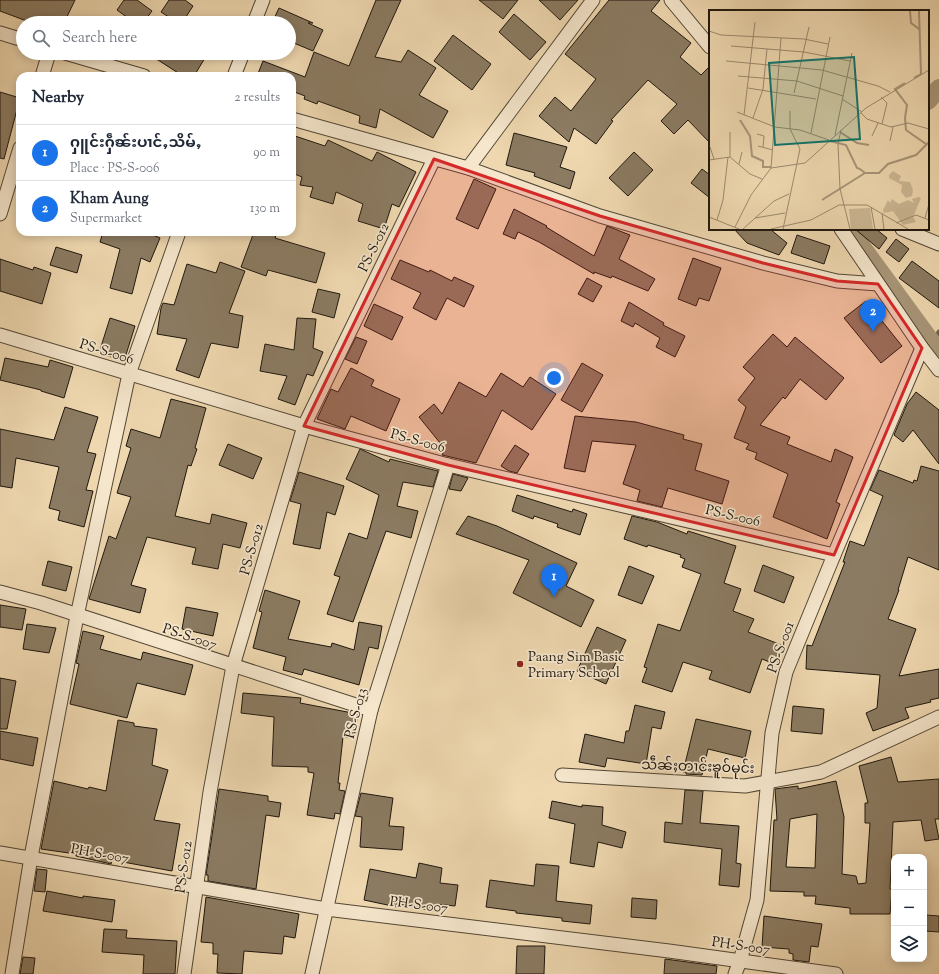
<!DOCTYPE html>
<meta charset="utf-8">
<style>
:root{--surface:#fff;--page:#f2f2f3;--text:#1f2937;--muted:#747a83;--line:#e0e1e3;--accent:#1a73e8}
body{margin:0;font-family:"Sorts Mill Goudy","Noto Sans Myanmar",serif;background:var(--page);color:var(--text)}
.controls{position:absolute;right:12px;bottom:12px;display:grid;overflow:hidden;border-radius:8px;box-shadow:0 2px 10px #0003}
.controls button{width:36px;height:36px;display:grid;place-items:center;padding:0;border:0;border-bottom:1px solid var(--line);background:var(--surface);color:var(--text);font:20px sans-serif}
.you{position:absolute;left:554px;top:378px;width:14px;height:14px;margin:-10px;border:3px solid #fff;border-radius:50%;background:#1a73e8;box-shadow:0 0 0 6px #1a73e833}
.badge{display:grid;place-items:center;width:26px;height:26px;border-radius:50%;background:var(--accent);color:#fff;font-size:13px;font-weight:700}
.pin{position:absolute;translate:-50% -33px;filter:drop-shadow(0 1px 2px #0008)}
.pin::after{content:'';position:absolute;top:21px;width:14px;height:12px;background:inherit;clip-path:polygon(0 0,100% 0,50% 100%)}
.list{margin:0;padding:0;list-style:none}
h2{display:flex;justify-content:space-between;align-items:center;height:52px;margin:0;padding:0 16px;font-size:17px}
h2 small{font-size:13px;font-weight:400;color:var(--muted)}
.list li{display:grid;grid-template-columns:26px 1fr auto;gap:12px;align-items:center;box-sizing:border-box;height:56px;padding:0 16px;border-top:1px solid var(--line)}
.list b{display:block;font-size:15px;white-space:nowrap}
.list p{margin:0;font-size:13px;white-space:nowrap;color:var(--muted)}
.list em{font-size:13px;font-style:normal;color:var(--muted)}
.icon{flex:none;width:22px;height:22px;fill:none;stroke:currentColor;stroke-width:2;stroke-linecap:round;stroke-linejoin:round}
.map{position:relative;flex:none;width:939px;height:974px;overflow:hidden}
.search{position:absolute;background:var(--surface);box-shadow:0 2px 10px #0003;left:16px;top:16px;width:280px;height:44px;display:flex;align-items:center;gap:10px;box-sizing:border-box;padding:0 14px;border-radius:22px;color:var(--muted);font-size:15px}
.panel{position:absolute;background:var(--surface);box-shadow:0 2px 10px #0003;left:16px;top:72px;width:280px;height:164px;border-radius:12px}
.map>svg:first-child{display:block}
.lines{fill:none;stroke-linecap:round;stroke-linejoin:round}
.stream{stroke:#71634e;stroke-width:5}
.canal{stroke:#a89679;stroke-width:18}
.building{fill:#8b7b62;stroke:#1e170e;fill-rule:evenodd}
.minor-casing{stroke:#524736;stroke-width:15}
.minor{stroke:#f5e6cc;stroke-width:13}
.marked{fill:#d62828;fill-opacity:0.2;stroke:#d62828;stroke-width:3;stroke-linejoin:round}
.poi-dot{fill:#8f2418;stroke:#f5e6cc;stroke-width:1.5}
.labels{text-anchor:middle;stroke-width:3.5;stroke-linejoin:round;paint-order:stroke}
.street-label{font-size:14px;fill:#1e170e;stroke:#f5e6cc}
.poi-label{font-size:14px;fill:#1e170e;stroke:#f5e6cc;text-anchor:start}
.inset-river{fill:none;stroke:#a89679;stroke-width:2}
.inset-road{fill:none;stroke:#9b8b6f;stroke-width:1}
.view{fill:#0f766e;fill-opacity:0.15;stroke:#0f766e;stroke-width:2}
.inset-edge{fill:none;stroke:#1e170e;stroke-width:2}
</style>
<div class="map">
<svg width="939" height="974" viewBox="0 0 939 974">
<rect width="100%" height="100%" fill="#efd8b0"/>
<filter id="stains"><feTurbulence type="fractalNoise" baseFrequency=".005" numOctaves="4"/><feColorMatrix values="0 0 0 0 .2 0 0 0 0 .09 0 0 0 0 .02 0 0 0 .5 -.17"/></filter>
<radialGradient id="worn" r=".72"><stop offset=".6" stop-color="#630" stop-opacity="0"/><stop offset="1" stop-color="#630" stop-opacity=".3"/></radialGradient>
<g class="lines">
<polyline class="stream" points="933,344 939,332"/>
<g class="canal">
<polyline points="928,101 939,88"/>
<polyline points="849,229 939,352"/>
</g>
</g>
<g class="building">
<polygon points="0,0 75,0 64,23 32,23 0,11"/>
<polygon points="124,0 137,0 152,11 143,23 135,23 117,10"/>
<polygon points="169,0 185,0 193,6 182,23 178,23 161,12"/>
<polygon points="376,0 401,0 375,57 401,62 408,50 436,68 419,95 448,111 433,138 380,109 376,128 359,123 360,116 318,101 317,104 304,99 305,96 292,91 292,76 257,76 263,61 305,77 314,52 349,66"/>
<polygon points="479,0 518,0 503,19"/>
<polygon points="539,0 578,0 560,20"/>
<polygon points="609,0 660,0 651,11 691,43 680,57 701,75 710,66 710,143 688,120 674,134 661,121 677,104 648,80 611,120 613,121 596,144 574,128 569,142 539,116 555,97 571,111 596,79 565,54"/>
<polygon points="279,8 313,23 308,23 323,30 313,51 289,41 289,23 272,23"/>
<polygon points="514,14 546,42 530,60 499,32"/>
<polygon points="453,35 491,64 472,90 434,61"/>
<polygon points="147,53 208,53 194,76 183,76"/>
<polygon points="0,92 20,98 4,159 0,158"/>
<polygon points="514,133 567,147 560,167 575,172 570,189 534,176 535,173 506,165"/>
<polygon points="292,135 325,146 328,140 372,161 377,152 416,172 399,207 392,204 384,229 358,221 363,204 336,192 333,204 310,197 313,187 300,185 302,177 292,173"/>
<polygon points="634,152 653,170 628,196 609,178"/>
<polygon points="702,169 710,175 710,198 691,183"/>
<polygon points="474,179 496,189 478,229 456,219"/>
<polygon points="514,209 547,226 546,227 594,256 607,226 630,235 619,259 655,279 648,291 612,276 611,278 594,272 594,274 539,242 518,232 515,239 503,234"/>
<polygon points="734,229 770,229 787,243 779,255 747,243"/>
<polygon points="855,229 876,229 887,238 879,249"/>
<polygon points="103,232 146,232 160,238 150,262 141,258 132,294 110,288 120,249 100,242"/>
<polygon points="254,232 277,232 275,238 325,253 316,283 268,270 266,276 241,267"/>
<polygon points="797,235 830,246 824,264 791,253"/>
<polygon points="896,239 909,249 899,262 886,252"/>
<polygon points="56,247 82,255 77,273 50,265"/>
<polygon points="693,258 721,268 709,301 699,298 696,306 678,299"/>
<polygon points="0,259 33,270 34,267 51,273 42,304 0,291"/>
<polygon points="400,260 429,272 430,270 452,281 454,277 474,286 464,307 447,298 436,320 413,308 421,293 391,279"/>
<polygon points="912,261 939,281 939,308 899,278"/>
<polygon points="220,262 245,271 229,313 243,316 238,348 211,343 199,378 176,370 187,339 157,334 161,308 163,303 174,305 187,264 216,273"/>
<polygon points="587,278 602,286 593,302 578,294"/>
<polygon points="318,289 340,294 334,318 312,312"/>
<polygon points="866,301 902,346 881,363 844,318"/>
<polygon points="629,302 664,323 663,325 685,336 675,357 656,347 660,338 635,323 633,327 621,321"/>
<polygon points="374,304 403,317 392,340 364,326"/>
<polygon points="110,318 135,326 124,361 99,353"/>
<polygon points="297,318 316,319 313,348 323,352 313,376 307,374 295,405 278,399 287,376 260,371 265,344 294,350"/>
<polygon points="773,334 787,347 795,337 844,378 826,400 800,379 785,399 783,397 760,425 790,437 787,444 831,462 835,449 853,457 836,502 840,504 827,539 773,517 788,474 755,459 757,453 746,449 749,444 734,438 746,407 738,400 755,378 743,367"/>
<polygon points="356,337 367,341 357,364 345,359"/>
<polygon points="5,358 48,367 50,360 73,367 64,398 41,391 41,390 0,380"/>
<polygon points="582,363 603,375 582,412 561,400"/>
<polygon points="351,368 374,380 371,386 400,399 386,431 351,416 345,429 317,419 331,389 338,392"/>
<polygon points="501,373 523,387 530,377 556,394 532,430 502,410 476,463 442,455 445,449 419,417 434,404 442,414 459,382 486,397"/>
<polygon points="916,392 939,410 939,464 913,430 903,442 894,435 907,404"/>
<polygon points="171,399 206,408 195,448 197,449 191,466 188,465 175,516 210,524 212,514 247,523 240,548 223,544 218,569 192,564 196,548 147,537 131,585 146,589 140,613 89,599 109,536 116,539 131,497 117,493 131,448 126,446 131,429 160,438"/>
<polygon points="65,407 98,417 87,452 96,454 86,490 93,491 84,527 58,520 60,511 49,508 59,467 16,458 12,488 0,486 0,429 54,440"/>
<polygon points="575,416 636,422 684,435 683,439 702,444 695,470 729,481 722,504 668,488 662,507 637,501 640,490 623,484 636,445 592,441 585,472 564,468"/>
<polygon points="228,444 262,458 253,479 219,465"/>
<polygon points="515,445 529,454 517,473 509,471 501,466"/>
<polygon points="360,449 389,462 390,459 438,471 433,487 403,482 397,506 418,511 411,538 386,531 353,622 327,614 340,577 334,575 349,533 367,539 379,495 346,479"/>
<polygon points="921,466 939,471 939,570 908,557 898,590 899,590 888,619 916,629 899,676 939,669 939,698 930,700 931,702 905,708 909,718 873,731 866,713 877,708 880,675 806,669 807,645 812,646 845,562 843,562 850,541 864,546 883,496 870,490 879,470 913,483 914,480 917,481"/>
<polygon points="299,472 344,486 335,515 327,512 320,549 293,544 301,504 290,501"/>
<polygon points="453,474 468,478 461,491 449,489"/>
<polygon points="517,495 572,512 573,509 587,514 580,535 557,527 558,524 534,516 533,519 512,511"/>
<polygon points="468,516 497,526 577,563 566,586 594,600 581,627 513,593 529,560 456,534"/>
<polygon points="632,516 657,522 687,534 688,531 736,546 724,583 741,589 733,611 754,619 748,632 784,646 777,665 762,659 750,693 709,679 712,671 683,662 672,692 642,682 647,668 644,667 658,624 680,631 701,574 682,567 685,559 680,557 681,555 648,545 647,547 624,539"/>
<polygon points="48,561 72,567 66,591 42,585"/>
<polygon points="763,565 794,577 784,603 754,591"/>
<polygon points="629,566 654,576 642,604 618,595"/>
<polygon points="265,590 300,601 288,639 331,647 332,643 354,650 359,622 382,626 378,649 369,647 359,685 304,669 302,675 283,670 286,657 253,648 262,612 259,611"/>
<polygon points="0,605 26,609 22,630 0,627"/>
<polygon points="186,607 218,613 213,636 182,629"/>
<polygon points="27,624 56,628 49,653 23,649"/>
<polygon points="597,627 626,640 606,684 577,671"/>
<polygon points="83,631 104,636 100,649 141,660 143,652 193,665 185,695 137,683 127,718 70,704 79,664 76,663"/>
<polygon points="0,678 16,681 7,729 0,729"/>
<polygon points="243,693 301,698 300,703 358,714 354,738 343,737 338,783 340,783 339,790 345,791 340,814 335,813 334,819 307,815 314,773 308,772 308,767 272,766 274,717 241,713"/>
<polygon points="635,705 665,712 661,729 652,727 646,764 607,758 605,767 579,762 585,734 624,743 626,731 629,731"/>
<polygon points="793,706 824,709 822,734 791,731"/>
<polygon points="696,719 751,731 745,758 708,749 702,775 686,774 686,772 683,772"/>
<polygon points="118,720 134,723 134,726 157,729 152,765 168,770 154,820 180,824 172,871 112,860 111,864 76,856 76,854 41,849 54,781 88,789 89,787 106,791"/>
<polygon points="0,731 38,738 33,766 0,759"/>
<path d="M 891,757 L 898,782 L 939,779 L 939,819 L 935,819 L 939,839 L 925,841 L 921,820 L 893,822 L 890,889 L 892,889 L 890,914 L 850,914 L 850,908 L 815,904 L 816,896 L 804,896 L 804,892 L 770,891 L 774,820 L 777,820 L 775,789 L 798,786 L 798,789 L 836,781 L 844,817 L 842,874 L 856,876 L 858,884 L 866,883 L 870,823 L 865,823 L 865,803 L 868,803 L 859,766 ZM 817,814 L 815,868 L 786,867 L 790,819 Z"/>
<polygon points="219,789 268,796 268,801 281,803 279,817 266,815 256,889 208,881 208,875 206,875"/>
<polygon points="685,790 703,791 700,823 739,826 736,863 741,864 739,887 719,885 722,849 664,842 665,822 682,824"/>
<polygon points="361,793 393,798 389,826 404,827 402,850 360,847 362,817 355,816"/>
<polygon points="552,801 582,807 582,805 603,807 602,825 626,832 622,848 598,842 594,867 570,863 575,824 549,818"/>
<polygon points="419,863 442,868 440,883 458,885 455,906 436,904 435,911 398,904 397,907 364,900 370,869 416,878"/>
<polygon points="536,864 559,866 556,901 592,905 590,924 562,921 562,918 516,913 516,911 486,907 490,880 534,886"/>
<polygon points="37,869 47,870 45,892 34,891"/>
<polygon points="47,891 83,898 83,896 115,900 112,922 43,911"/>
<polygon points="206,897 299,914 295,938 284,936 282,954 244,951 242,974 217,973 218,954 213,954 213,943 201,942"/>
<polygon points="632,898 657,900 656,919 631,917"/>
<polygon points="926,915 939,916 939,932 925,931"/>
<polygon points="764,916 822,924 818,947 811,946 809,962 793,960 793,954 789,953 789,949 762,947"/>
<polygon points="104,929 127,930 126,938 177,941 175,974 143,974 144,955 102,952"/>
<polygon points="517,946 545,946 544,974 516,974"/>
<polygon points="23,957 35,958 33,974 20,974"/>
<polygon points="665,959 717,966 716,974 664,974"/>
</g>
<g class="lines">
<defs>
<g id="minor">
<polyline points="671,0 710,47"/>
<polyline points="254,23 263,0"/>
<polyline points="0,33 23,40"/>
<polyline points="65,53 144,76"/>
<polyline points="42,76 49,53"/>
<polyline points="234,76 243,53"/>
<polyline points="292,119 468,168 600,216 763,263 837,281 878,284"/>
<polyline points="468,168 593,0"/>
<polyline points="0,214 20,148"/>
<polyline points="841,229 922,348 939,370"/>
<polyline points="902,229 939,244"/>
<polyline points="0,335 304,426 448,465 834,555"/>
<polyline points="0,592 41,603 371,710"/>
<polyline points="562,775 745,786 821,772 939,717"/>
<polyline points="0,853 326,909 669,951 836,974"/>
<polyline points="12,974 31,857 77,616 129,374 179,232"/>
<polyline points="184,974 210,792 233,666 304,426 434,159"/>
<polyline points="312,974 371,710 448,465"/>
<polyline points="735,974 740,961 757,900 772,733 786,672 834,555 922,348"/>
</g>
</defs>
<use href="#minor" class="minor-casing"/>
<use href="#minor" class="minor"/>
</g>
<path class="marked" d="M 434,159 L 600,216 L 763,263 L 837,281 L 878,284 L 922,348 L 834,555 L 448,465 L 304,426 Z"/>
<circle class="poi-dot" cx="520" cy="664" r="4"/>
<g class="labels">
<g class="street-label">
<text transform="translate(373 247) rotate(-64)" y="5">PS-S-012</text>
<text transform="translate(107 351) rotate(17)" y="5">PS-S-006</text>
<text transform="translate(418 440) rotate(15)" y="5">PS-S-006</text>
<text transform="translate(733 515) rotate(13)" y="5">PS-S-006</text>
<text transform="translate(251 549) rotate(-74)" y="5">PS-S-012</text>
<text transform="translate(190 636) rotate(18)" y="5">PS-S-007</text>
<text transform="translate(780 647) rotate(-70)" y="5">PS-S-001</text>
<text transform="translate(355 713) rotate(-75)" y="5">PS-S-013</text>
<text transform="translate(698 766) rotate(2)" y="5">သဵၼ်ႈတၢင်းၶူဝ်မုင်း</text>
<text transform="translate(100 853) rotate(10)" y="5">PH-S-007</text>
<text transform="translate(183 867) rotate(-82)" y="5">PS-S-012</text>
<text transform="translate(419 904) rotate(7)" y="5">PH-S-007</text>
<text transform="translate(741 945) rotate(8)" y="5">PH-S-007</text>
</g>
<g class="poi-label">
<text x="528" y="661">Paang Sim Basic<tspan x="528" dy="16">Primary School</tspan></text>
</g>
</g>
<g transform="translate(709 10)">
<rect width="220" height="220" fill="#efd8b0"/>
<path d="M 184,161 L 192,166 L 190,171 L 201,172 L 204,180 L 203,186 L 197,188 L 192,182 L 193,175 L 180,168 L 180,165 ZM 210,187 L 212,188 L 204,207 L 207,212 L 194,215 L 184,201 L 175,203 L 174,200 L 179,190 L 181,193 L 183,189 L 190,194 L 199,190 L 205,193 L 203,189 ZM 161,198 L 164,219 L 142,219 L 140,199 Z" fill="#cbb794"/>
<path class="inset-river" d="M 201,1 L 202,13 L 210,19M 205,68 L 212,64 L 210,1M 196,73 L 186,79 L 198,95 L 196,108 L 197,120 L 217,134M 31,110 L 41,126 L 43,146 L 54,151 L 54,157 L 62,157M 131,122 L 148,133 L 160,135M 121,131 L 137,135 L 148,158 L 151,159M 151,159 L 156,163 L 170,163 L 179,154 L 207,145 L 220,132M 113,190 L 156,163"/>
<path class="inset-road" d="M 0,21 L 12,25 L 95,29 L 119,34M 22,36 L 95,42 L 141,51M 17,51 L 113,60 L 169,76 L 181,82M 29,66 L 88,71 L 134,86M 39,78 L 107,89M 85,83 L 100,17M 172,87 L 178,93 L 173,114M 133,89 L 153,102M 28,102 L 66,117 L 91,120 L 120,130M 152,103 L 158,109 L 182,117 L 199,113 L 220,119M 35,105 L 46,12M 44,108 L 54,79 L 58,39M 132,120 L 129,134 L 131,179 L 141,219M 21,122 L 21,147M 102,123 L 121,27M 48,124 L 55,126 L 54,137M 126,125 L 143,43M 163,126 L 169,113M 181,131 L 184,117M 49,136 L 64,140M 1,137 L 5,149M 0,150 L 21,147 L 41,164 L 53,169M 30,154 L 33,142M 62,158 L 72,28M 162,197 L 166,219M 173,203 L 175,219M 0,207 L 30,219M 46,208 L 76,203M 216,208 L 220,194M 8,210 L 14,190 L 19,147M 187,213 L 207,205 L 220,210M 26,217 L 42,185 L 62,158 L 96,153 L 157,98 L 220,60M 34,219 L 65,191 L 80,184M 62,219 L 102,210 L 130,195 L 158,195 L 199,219M 74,219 L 91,139 L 81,119 L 81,101"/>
<path class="view" d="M 145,47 L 151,129 L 66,135 L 60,53 Z"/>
<rect width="220" height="220" class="inset-edge"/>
</g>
<rect width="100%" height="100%" filter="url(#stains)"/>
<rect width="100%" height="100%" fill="url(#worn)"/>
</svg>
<div class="controls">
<button>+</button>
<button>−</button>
<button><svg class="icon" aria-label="layers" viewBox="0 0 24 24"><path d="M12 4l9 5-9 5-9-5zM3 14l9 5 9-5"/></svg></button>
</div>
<div class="you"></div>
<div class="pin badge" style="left:554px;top:597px">1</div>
<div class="pin badge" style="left:873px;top:332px">2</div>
<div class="search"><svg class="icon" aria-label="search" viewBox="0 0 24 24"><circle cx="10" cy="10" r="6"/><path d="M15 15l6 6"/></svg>Search here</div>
<section class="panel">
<h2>Nearby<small>2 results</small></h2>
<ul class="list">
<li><span class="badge">1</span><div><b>ႁူင်းႁဵꧣ်းပၢင်ႇသိမ်ႇ</b><p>Place · PS-S-006</p></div><em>90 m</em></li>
<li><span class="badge">2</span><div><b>Kham Aung</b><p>Supermarket</p></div><em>130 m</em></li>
</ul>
</section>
</div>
